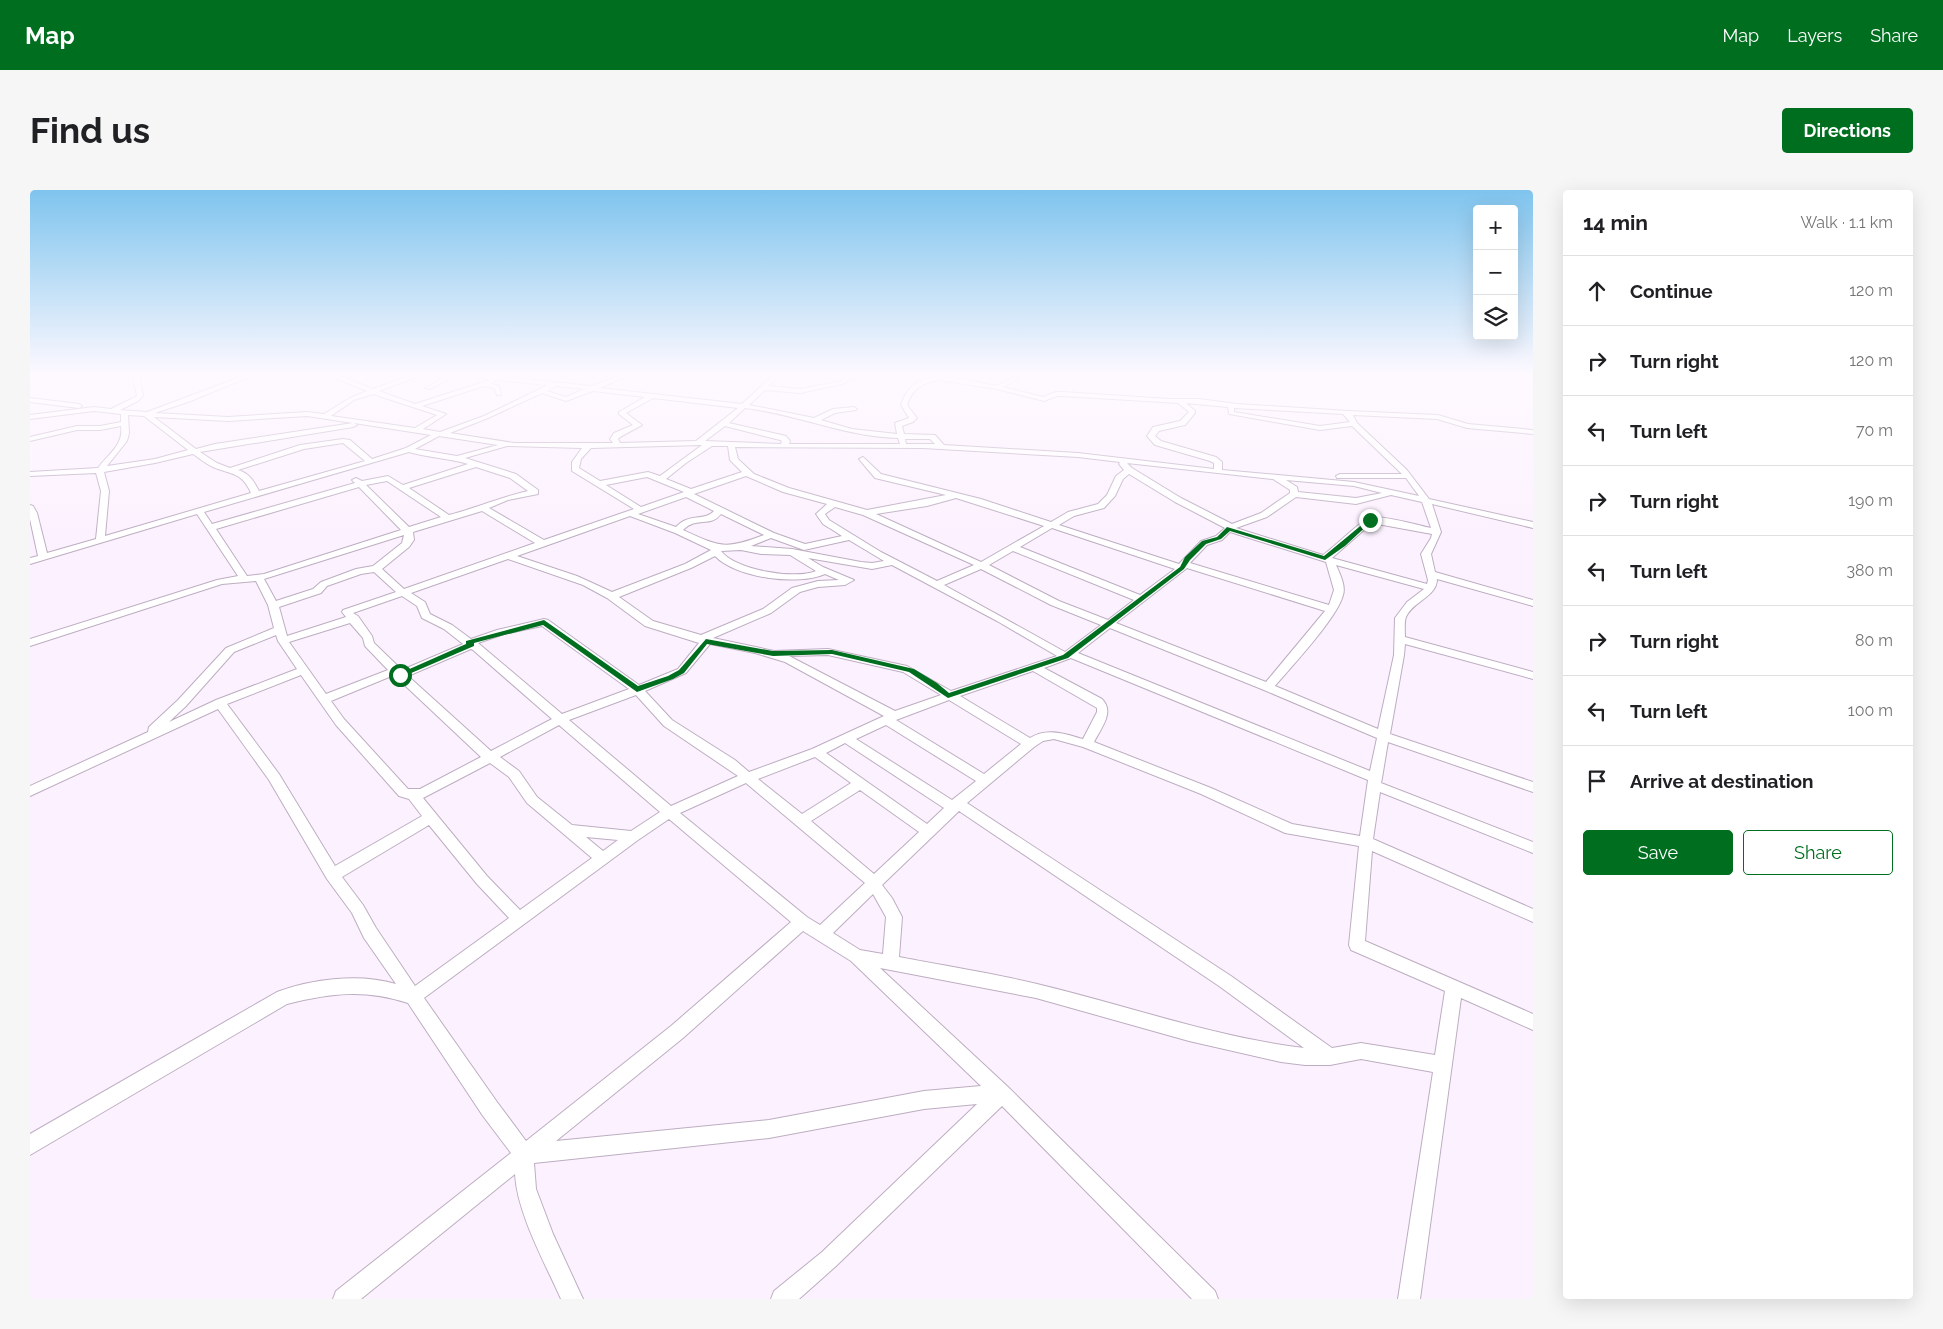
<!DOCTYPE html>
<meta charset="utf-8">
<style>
:root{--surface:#fff;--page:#f6f6f6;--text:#202124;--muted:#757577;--line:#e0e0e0;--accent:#006e1f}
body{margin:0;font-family:Raleway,sans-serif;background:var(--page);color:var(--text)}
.controls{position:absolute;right:15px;top:15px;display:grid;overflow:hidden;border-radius:5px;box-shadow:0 5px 20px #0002}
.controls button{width:45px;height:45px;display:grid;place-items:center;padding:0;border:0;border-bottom:1px solid var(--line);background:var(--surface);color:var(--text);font:25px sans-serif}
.stop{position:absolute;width:15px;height:15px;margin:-11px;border:4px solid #006e1f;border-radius:50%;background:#fff}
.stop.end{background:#006e1f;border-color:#fff;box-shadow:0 1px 5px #0008}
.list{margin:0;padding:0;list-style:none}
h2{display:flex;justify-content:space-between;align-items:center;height:65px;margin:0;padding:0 20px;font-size:21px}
h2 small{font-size:16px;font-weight:400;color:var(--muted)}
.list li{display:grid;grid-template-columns:32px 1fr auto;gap:15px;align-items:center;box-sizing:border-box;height:70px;padding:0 20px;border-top:1px solid var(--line)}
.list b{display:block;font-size:19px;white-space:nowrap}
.list em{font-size:16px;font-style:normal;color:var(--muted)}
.actions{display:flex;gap:10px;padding:15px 20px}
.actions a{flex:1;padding:11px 0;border:1px solid var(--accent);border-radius:5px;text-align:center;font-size:18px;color:var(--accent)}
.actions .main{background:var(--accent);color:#fff}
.icon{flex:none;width:28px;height:28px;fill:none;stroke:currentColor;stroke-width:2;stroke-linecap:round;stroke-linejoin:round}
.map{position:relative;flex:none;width:1503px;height:1109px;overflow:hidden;border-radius:5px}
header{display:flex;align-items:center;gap:30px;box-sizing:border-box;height:70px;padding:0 25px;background:var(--accent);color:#fff}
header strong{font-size:24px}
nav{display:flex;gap:28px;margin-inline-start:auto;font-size:18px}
.intro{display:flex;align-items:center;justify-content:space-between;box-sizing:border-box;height:120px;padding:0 30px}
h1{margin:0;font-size:35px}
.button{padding:12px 22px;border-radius:5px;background:var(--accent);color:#fff;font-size:18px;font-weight:700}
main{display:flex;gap:30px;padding:0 30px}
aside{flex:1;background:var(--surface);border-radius:5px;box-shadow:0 5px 20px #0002}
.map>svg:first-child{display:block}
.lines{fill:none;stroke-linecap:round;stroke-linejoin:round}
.minor-casing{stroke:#bdadc1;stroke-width:2}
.minor{fill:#fff;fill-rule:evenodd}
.route{fill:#006e1f}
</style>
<header>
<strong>Map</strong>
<nav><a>Map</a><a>Layers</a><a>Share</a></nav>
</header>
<div class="intro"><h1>Find us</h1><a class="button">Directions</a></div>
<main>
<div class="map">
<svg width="1503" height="1109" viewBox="0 0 1503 1109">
<rect width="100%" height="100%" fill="#fcf2ff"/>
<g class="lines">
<defs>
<g id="minor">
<path d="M 103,186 L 109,186 L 113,206 L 108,211 L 90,220 L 117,222 L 213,186 L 222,186 L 158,212 L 125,223 L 198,227 L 277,222 L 294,224 L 320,208 L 337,201 L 300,186 L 310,186 L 343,199 L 379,186 L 389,186 L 349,201 L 385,214 L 460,190 L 439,186 L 464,186 L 562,196 L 588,186 L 597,186 L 570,198 L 712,214 L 742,186 L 749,186 L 738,196 L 770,199 L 812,191 L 815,186 L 836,186 L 819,189 L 816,193 L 770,203 L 735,200 L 719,215 L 784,228 L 803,219 L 824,217 L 827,219 L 826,220 L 805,223 L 791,230 L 822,239 L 867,244 L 865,233 L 879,228 L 871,215 C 884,177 916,187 947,192 C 953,193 961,196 966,195 C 974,194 980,188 988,186 L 989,189 L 973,197 L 1013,207 L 1026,202 L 1033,202 L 1139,209 L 1169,209 L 1207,214 L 1318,221 L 1408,225 L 1438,234 L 1503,240 L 1503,244 L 1437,238 L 1407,229 L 1323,225 L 1327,233 L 1377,280 L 1399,309 L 1503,332 L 1503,338 L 1402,314 L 1411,342 L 1401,364 L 1405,382 L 1503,410 L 1503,416 L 1407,389 C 1407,407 1383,411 1376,427 C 1374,432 1375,441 1375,447 L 1503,482 L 1503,489 L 1375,454 L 1374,465 L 1360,544 L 1503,592 L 1503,602 L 1358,552 L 1352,588 L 1351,593 L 1503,652 L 1503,663 L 1350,602 L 1343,649 L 1503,719 L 1503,732 L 1342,661 L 1335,751 L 1503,824 L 1503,840 L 1431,808 L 1390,1109 L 1368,1109 L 1403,882 L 1331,869 L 1300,875 L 1275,875 L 1251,872 L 1159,851 L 1006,808 L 850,778 L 978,897 L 1185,1101 L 1188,1109 L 1162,1109 L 972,916 L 806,1076 L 769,1109 L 741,1109 L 744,1101 L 792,1062 L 947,914 L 894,919 L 739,948 L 504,973 L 506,999 L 523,1044 L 553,1109 L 531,1109 C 515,1073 487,1023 485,984 L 331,1109 L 303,1109 L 306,1101 L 481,963 L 453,926 L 378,813 C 334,799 302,803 257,814 L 0,965 L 0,944 L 247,802 C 282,789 329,783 366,794 L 334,748 L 322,723 L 297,689 L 239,590 L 188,519 L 0,606 L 0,596 L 118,542 L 119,537 L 148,510 L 196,458 L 244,438 L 238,415 L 226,391 L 192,394 L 0,456 L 0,449 L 187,390 L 208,386 L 167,324 L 0,374 L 0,368 L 8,366 L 0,329 L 0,315 L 3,316 L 7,323 L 17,363 L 66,349 L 71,301 L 66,283 L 0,286 L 0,282 L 68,278 C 78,264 94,255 91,236 L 70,240 L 47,240 L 0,251 L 0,247 L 47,236 L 70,236 L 91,232 L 91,224 L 64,221 L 0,229 L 0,225 L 64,217 L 81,219 L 107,206 ZM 466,190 L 518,195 L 454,226 L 410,242 L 393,239 L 416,224 L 392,216 L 454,196 L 464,198 L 467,205 L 471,205 L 469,196 L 461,194 ZM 909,190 L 967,199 L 1014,211 L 1027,206 L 1033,206 L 1148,213 L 1159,222 L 1150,231 L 1123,237 L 1117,246 L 1125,255 L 1180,271 L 1184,273 L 1184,279 L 1048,263 L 914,255 L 905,245 L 874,244 L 872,236 L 883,232 L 887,228 L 877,215 C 883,198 892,193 909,190 ZM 526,196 L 554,199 L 536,207 L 517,201 ZM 563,201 L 615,207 L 589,222 L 589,224 L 603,235 L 584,243 L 580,249 L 583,253 L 484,253 L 420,243 L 458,228 L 512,203 L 536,211 ZM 343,204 L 407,225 L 385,238 L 301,226 L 324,210 ZM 623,208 L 708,218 L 666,251 L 590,253 L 588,249 L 590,247 L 612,235 L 596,223 ZM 1156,213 L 1198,217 L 1199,224 L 1290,240 L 1322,236 L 1372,284 L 1310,284 L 1306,286 L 1307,288 L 1376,288 L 1389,306 L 1324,292 L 1192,280 L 1192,272 L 1186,267 L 1131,251 L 1125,246 L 1129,241 L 1155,235 L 1165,223 L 1165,221 ZM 715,218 C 767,224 815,247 868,248 L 870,254 L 759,254 L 760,251 L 756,246 L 699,233 ZM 1204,218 L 1313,224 L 1320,232 L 1290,236 L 1204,222 ZM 98,225 L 114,226 L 158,260 L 125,269 L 77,276 L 97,251 L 99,243 ZM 277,226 L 323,233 L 185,254 L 166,259 L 124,227 L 198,231 ZM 324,233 L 401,245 L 376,258 L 342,269 L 320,250 L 313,249 L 270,255 L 200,278 L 187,273 L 170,262 L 323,237 L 327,235 ZM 695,236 L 750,250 L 752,251 L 751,254 L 675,251 ZM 409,246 L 468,255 L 427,266 L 385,259 ZM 875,249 L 900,249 L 905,254 L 876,254 ZM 313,253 L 335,271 L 229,301 C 223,290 220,284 208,280 L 274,259 ZM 672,255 L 630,286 L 618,282 L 570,291 L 549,278 L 551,269 L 561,258 ZM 477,256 L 552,258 L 542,272 L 542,281 L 604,319 L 514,350 L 459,318 L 478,310 L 508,304 L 508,300 L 486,284 L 435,268 ZM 682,256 L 698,256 L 700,270 L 712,282 L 661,299 L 636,289 L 656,273 ZM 705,257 L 893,258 L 1048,267 L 1090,272 L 1089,274 L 1094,280 L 1086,286 L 1077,305 L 1068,314 L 1038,322 L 1021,332 L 951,309 L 851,284 L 833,267 L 829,269 L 845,288 L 916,305 L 837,320 L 759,298 L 724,284 L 708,269 ZM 379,262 C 399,268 419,268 438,274 L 373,295 L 358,286 L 332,291 L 326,288 L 322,290 L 325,293 L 182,334 L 174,322 ZM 163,264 C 169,268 176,274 183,277 C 202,285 212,282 221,303 L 75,346 L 79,301 L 74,282 L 125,273 ZM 1097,273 L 1243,289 L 1260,300 L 1260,303 L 1231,323 L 1202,334 L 1151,308 L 1102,278 ZM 446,277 L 480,288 L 498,301 C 471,307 446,318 419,325 L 379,298 ZM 1099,284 L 1145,312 L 1195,338 L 1186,346 L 1171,351 L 1149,374 L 1029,335 L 1044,326 L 1074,318 L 1085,306 L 1093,289 ZM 716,286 L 753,302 L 797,314 L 786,324 L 793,334 L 812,346 L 775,354 L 744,343 L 664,304 ZM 617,287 L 654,302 L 611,317 L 576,295 ZM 1256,290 L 1324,296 L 1352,303 L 1326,308 L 1268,302 L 1267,297 ZM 357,291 L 411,327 L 379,337 L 336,295 ZM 329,297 L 371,340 L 234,384 L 217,386 L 186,339 ZM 1361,305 L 1392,312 L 1401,338 C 1388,335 1349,324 1339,328 C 1333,329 1302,359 1293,365 L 1206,338 L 1237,327 L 1266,307 L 1326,314 ZM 656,307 L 684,321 C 674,332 660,322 646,337 L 608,324 ZM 926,308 L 1014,336 L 951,372 L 846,324 L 897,316 ZM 805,317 L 833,325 L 944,375 L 907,391 L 851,362 L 799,330 L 795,324 ZM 452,321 L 505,353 L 374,399 L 352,379 L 379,357 L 384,350 L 383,342 ZM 691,324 L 734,345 C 695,360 690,357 653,340 C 667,326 680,338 691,324 ZM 600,326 L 645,343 L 681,360 L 655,374 L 582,402 L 547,386 L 487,366 ZM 1342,333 L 1402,344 L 1401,348 L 1391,364 L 1398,390 L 1397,394 L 1302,368 ZM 1022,338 L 1145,379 L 1110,405 L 990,357 ZM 1200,342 L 1296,372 L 1304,400 L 1299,415 L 1160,373 L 1177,355 L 1192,350 ZM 374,345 L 372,353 L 343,376 L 326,379 L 291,392 L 283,399 L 246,411 L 234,389 ZM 741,348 L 774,360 L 819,350 L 854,371 L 842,373 L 831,372 L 762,359 L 721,356 ZM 711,360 L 731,364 L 760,365 L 786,381 C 765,390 705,380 691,361 ZM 983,361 L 1104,410 L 1078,430 L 1029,411 L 959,375 ZM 685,366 C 706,388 768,396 795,384 L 809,390 L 788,391 L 762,398 L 733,419 L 671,445 L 623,431 L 589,407 L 661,378 ZM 778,368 L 842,379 L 862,375 L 967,431 L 1027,466 L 921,501 L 877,476 L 798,459 L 744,461 L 683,448 L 741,423 L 770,402 L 788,397 L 815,395 L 824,390 L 793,377 ZM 478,369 L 553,395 L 577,408 L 615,436 L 669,453 L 648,479 L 609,495 L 518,430 L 514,429 L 467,440 L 441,449 L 422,435 L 400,424 L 395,412 L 381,403 ZM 1306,375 L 1394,399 L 1377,412 L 1365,428 L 1364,465 L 1348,539 L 1245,496 C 1261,477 1308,427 1313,405 C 1316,396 1310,384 1306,375 ZM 1157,378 L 1295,421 L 1236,492 L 1086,433 ZM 951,379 L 1021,415 L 1071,435 L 1035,462 L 914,395 ZM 344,382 L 366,402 L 313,420 L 312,422 L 316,427 L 257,446 L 249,417 L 291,403 L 297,396 L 331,384 ZM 372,406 L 387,416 L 392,428 L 414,439 L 433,454 L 372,480 L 344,453 L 342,446 L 328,426 L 323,423 ZM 320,433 L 333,448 L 335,456 L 358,480 L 296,504 L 259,452 ZM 512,436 L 599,499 L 532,524 L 448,453 L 474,444 ZM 1080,438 L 1234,500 L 1347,548 L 1340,581 L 1048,463 ZM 246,445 L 248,451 L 267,479 L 186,510 L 139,532 L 156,516 L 204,462 ZM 680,454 L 725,463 L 755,472 L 854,526 L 782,559 L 719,582 L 705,570 L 642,530 L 615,501 L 656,483 ZM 441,459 L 443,460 L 522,529 L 461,561 L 378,486 ZM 798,465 L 873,482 L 911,505 L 865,521 L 759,466 ZM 1041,468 L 1338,590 L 1330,646 L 1262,634 L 1181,598 L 1064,552 C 1071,538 1085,522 1072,509 L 1014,478 ZM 1003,481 L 1067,518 L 1067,522 L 1053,549 C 1035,544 1017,537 1000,548 L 930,506 ZM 271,485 L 306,535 L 369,606 L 379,609 L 392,626 L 305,676 L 249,584 L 197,514 ZM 364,485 L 366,487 L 451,567 L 390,599 L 378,599 L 314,529 L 301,511 ZM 606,505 L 634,536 L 708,586 L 641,616 L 539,530 ZM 919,510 L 991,554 L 954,584 L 866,530 ZM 529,535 L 630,622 L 601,641 L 542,635 L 507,607 L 489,581 L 470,567 ZM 856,535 L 946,591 L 922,610 L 826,549 ZM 1024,549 L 1053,557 L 1171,604 L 1255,643 L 1329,656 L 1319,755 L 1321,760 L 1415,801 L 1405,865 L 1331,853 L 1302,858 L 1201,786 L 937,613 L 1004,557 L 1013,551 ZM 815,553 L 914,618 L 897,634 L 796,563 ZM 785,567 L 821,593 L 772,624 L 728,589 ZM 460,573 L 479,587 L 497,613 L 562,668 L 490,720 L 457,686 L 393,608 ZM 716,593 L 835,693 L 790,735 L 777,727 L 650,623 ZM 830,600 L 889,642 L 844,684 L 781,631 ZM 929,621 L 1189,796 L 1274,858 C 1183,847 1096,815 1007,794 C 962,783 915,776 869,767 L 872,727 L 862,708 L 852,695 ZM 639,629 L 761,732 L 641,836 L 496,951 L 467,912 L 394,808 L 608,650 ZM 399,635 L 447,694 L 479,728 L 385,796 L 346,738 L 333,715 L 312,687 ZM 556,647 L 588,650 L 573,661 ZM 843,704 L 856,727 L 853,764 L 830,760 L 803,743 ZM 773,741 L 821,771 L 951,896 L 894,901 L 739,930 L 526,951 L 653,848 Z"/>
<polygon points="416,186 424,186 400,199 395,198"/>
<polygon points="0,208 49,214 52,216 49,218 0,212"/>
</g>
</defs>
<use href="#minor" class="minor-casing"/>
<use href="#minor" class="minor"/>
</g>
<linearGradient id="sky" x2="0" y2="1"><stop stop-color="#7fc4ee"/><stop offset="0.54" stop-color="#fef9ff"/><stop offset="1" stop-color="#fef9ff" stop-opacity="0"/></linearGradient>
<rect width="1503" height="342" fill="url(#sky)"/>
<polygon class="route" points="1340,328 1342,331 1315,356 1295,370 1200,341 1191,349 1176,354 1160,370 1154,379 1038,468 918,508 879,482 862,478 802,464 743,466 677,454 654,483 643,489 607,502 513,435 444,453 444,456 372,487 366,485 436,454 436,451 514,430 608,496 638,486 649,480 676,449 743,461 802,460 884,479 907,493 919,503 1033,465 1150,377 1155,367 1172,351 1187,347 1197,337 1294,366"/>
</svg>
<div class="controls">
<button>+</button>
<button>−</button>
<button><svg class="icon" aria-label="layers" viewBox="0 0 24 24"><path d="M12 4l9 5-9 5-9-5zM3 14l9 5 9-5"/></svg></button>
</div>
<div class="stop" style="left:370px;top:485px"></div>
<div class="stop end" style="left:1340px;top:330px"></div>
</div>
<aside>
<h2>14 min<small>Walk · 1.1 km</small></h2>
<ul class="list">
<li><svg class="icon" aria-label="ahead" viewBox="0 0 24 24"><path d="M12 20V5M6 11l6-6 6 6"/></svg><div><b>Continue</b></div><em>120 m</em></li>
<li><svg class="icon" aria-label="right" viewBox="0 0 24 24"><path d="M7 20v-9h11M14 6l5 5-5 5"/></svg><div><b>Turn right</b></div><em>120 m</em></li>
<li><svg class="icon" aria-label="left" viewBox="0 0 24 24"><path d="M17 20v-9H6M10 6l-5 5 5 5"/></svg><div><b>Turn left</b></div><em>70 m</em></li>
<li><svg class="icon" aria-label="right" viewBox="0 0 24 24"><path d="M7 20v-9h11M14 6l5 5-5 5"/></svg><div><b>Turn right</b></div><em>190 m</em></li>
<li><svg class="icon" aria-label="left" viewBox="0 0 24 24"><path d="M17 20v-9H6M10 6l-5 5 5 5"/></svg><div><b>Turn left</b></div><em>380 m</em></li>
<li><svg class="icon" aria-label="right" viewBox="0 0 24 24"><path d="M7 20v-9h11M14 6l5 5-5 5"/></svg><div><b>Turn right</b></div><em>80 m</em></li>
<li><svg class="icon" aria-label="left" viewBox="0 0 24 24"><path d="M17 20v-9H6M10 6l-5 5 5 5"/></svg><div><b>Turn left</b></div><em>100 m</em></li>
<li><svg class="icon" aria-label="arrive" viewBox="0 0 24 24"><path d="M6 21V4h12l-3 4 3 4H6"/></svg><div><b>Arrive at destination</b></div></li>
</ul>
<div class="actions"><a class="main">Save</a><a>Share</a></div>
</aside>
</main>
